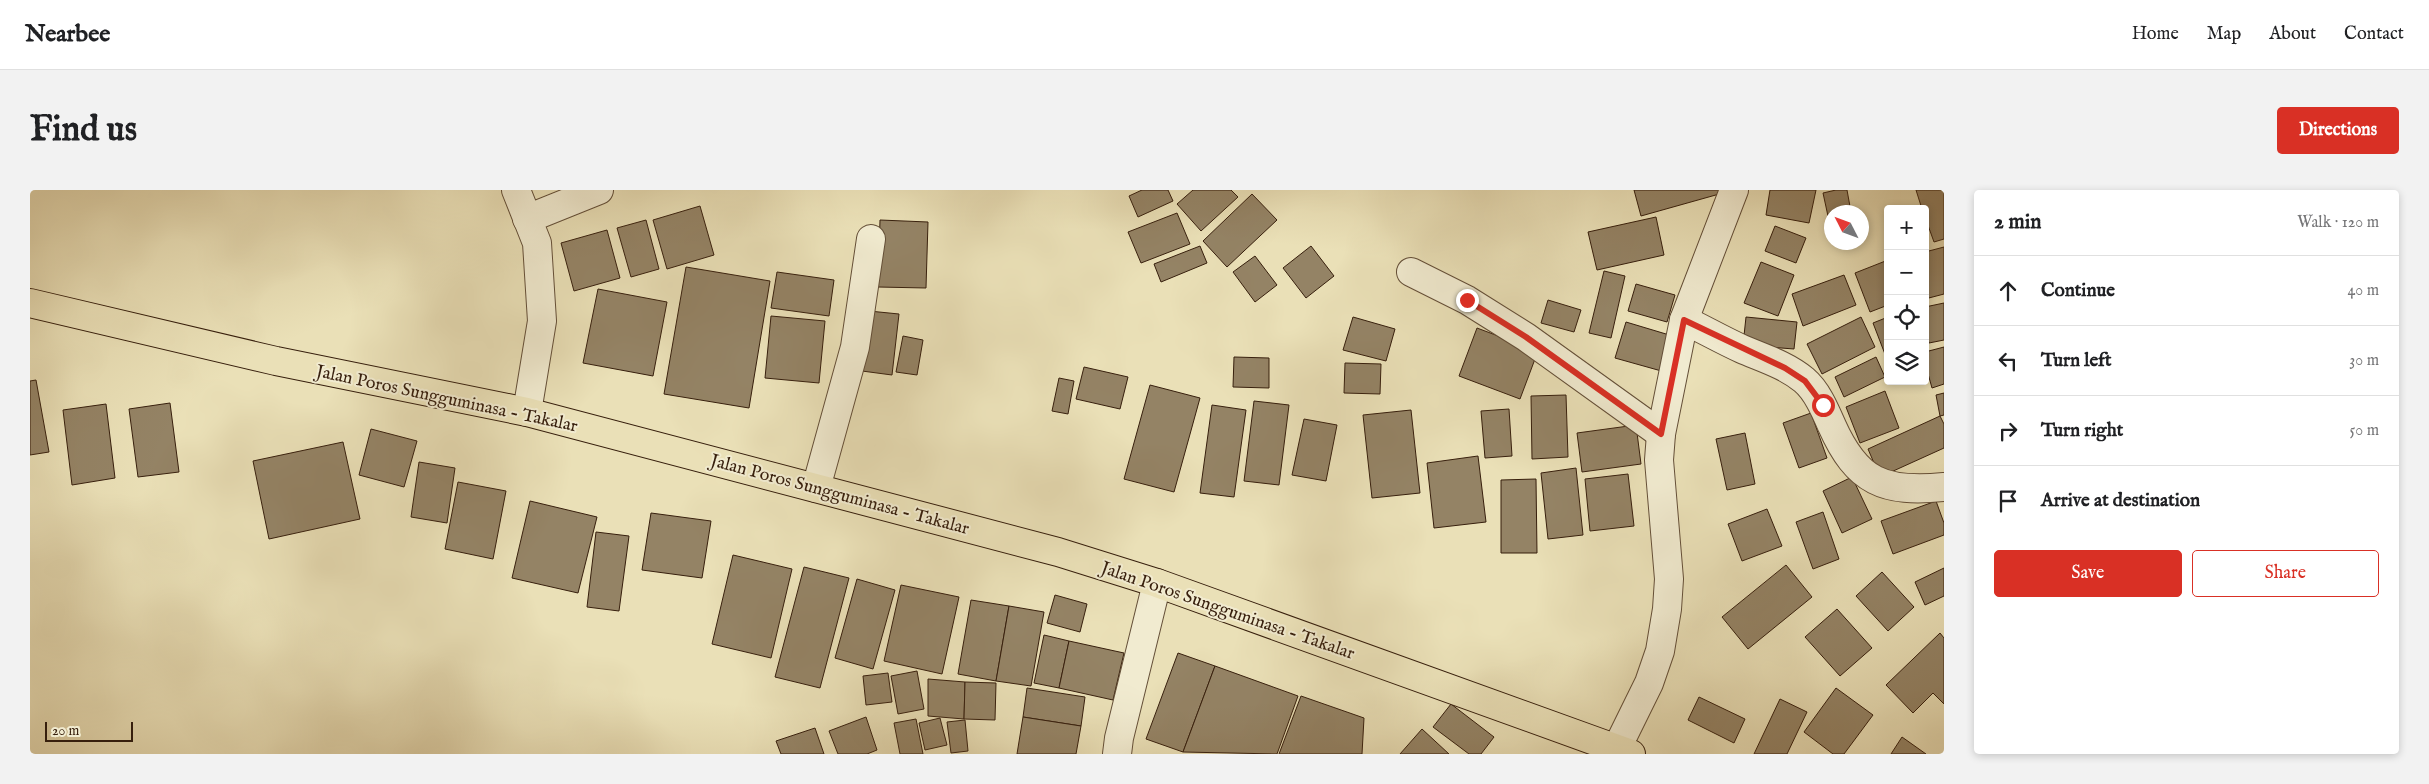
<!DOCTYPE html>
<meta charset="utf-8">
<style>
:root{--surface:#fff;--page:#f2f2f2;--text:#202124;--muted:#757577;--line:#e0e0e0;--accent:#d93025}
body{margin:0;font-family:"IM FELL English",serif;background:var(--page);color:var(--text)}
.controls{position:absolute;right:15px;top:15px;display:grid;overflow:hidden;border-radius:5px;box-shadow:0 2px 8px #0003}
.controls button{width:45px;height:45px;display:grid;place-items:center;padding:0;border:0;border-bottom:1px solid var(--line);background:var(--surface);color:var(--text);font:25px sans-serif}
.compass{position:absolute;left:1794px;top:15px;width:45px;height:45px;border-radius:50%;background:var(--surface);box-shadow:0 2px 8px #0003;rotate:312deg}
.scale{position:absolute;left:15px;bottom:12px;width:88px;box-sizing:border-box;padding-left:5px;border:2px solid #371f0d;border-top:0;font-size:14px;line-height:18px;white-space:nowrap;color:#371f0d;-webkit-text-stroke:4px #f1ebd0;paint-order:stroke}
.stop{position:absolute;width:15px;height:15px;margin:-11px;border:4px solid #d93025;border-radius:50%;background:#fff}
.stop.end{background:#d93025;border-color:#fff;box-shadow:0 1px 5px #0008}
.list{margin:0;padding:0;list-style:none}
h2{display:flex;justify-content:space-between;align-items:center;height:65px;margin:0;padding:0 20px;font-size:21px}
h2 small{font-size:16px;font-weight:400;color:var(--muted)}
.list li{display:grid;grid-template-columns:32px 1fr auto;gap:15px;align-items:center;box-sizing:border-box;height:70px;padding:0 20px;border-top:1px solid var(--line)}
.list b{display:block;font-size:19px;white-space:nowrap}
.list em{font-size:16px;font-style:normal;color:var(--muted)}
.actions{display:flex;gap:10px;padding:15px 20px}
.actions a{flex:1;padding:11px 0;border:1px solid var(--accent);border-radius:5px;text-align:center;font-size:18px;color:var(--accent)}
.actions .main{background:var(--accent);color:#fff}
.icon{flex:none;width:28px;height:28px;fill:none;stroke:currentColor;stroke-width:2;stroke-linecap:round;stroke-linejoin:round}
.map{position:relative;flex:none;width:1914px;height:564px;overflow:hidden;border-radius:5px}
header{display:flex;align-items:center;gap:30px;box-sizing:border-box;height:70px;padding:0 25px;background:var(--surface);border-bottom:1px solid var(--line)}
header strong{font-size:24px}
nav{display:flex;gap:28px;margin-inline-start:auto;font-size:18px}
.intro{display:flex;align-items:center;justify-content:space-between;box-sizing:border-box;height:120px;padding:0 30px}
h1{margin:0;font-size:35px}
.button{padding:12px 22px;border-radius:5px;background:var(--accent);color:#fff;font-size:18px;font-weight:700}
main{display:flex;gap:30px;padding:0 30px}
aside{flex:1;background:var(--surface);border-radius:5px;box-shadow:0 2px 8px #0003}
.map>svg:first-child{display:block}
.building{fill:#948365;stroke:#371f0d}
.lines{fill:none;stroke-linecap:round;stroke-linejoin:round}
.minor-casing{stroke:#644f38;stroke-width:30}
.highway-casing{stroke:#371f0d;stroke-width:30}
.minor{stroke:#f1ebd0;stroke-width:28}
.highway{stroke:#eae0b7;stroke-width:28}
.route{stroke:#d93025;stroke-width:6}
.labels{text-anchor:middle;stroke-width:4;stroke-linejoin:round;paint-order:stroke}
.street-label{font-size:18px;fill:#371f0d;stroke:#f1ebd0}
</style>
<header>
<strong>Nearbee</strong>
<nav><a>Home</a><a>Map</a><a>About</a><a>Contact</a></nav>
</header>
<div class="intro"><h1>Find us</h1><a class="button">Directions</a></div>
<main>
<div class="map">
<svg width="1914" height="564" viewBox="0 0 1914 564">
<rect width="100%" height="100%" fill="#eae0b7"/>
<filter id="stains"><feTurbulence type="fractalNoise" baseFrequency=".004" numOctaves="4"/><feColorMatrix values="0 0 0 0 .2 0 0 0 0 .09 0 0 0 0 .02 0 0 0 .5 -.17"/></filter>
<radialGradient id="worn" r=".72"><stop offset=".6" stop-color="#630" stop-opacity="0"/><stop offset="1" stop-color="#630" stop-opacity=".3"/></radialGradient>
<g class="building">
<polygon points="1112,0 1138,0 1143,11 1108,27 1099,6"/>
<polygon points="1163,0 1201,0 1208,7 1171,41 1147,14"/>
<polygon points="1604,0 1699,0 1700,1 1611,26"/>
<polygon points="1740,0 1786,0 1779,33 1736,25"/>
<polygon points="1806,0 1817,0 1821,22 1802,22 1801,40 1793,3"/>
<polygon points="1886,0 1914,0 1914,49 1904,52 1895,27 1895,19 1892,19"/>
<polygon points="1222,4 1247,30 1197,77 1173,51"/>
<polygon points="670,16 684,65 637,79 623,30"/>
<polygon points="1147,23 1160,54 1111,73 1098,42"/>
<polygon points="1626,27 1634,65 1567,80 1558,42"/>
<polygon points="616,30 629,79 601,87 587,38"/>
<polygon points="850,30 898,32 896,98 848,97"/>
<polygon points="1745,36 1776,48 1766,73 1735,61"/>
<polygon points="577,40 590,88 544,101 531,53"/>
<polygon points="1170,56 1177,73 1131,92 1124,74"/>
<polygon points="1281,56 1304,86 1276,108 1253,78"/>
<polygon points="1914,57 1914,104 1895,109 1895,62"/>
<polygon points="1225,66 1247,95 1225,112 1203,82"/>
<polygon points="1858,70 1858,115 1840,122 1825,83"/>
<polygon points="1731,72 1764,85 1748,126 1714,113"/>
<polygon points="656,77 740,91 719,218 634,204"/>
<polygon points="1574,81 1595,86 1581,148 1559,143"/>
<polygon points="747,82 804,90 799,126 741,118"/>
<polygon points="1814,85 1826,115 1773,136 1762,104"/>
<polygon points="1606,94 1645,105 1637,132 1598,121"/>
<polygon points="568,99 637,112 623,186 553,173"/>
<polygon points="1518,110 1551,120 1544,142 1511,133"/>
<polygon points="1914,113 1914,150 1899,153 1895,137 1895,117"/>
<polygon points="839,121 869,124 862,185 832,181"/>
<polygon points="741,126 795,131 789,193 735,188"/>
<polygon points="1323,127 1365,139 1356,171 1313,160"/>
<polygon points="1716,127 1767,132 1764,159 1713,155"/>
<polygon points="1831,127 1845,157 1792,184 1777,154"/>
<polygon points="1858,127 1858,172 1843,133"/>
<polygon points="1596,132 1646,147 1635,182 1585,168"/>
<polygon points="1447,138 1508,161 1490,209 1429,186"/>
<polygon points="873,146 893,150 887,185 866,182"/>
<polygon points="1914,157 1914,194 1902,198 1895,173 1895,162"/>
<polygon points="1204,167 1239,168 1239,198 1203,197"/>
<polygon points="1846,167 1855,187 1814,207 1805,187"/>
<polygon points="1315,173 1351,174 1350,204 1314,203"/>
<polygon points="1054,177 1098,187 1090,219 1046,209"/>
<polygon points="1029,188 1044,191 1038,224 1022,221"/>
<polygon points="6,190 19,262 0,265 0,191"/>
<polygon points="1120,195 1170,208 1144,302 1094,289"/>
<polygon points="1855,201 1869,238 1830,253 1816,217"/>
<polygon points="1914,203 1914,225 1910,226 1906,205"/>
<polygon points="1536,205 1538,267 1502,269 1501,206"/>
<polygon points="1224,211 1259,215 1249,295 1214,291"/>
<polygon points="140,213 149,282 108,287 99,219"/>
<polygon points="76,214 85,288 42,295 33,220"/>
<polygon points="1182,215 1216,220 1204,307 1170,303"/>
<polygon points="1479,219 1482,266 1455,268 1451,221"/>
<polygon points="1381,220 1390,303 1342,308 1333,225"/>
<polygon points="1781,223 1797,268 1769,278 1753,233"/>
<polygon points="1910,226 1914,234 1914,258 1850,287 1838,259"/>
<polygon points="1274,229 1307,235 1296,291 1262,285"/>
<polygon points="1606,235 1611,274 1552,282 1547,243"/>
<polygon points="341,239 387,251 374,297 329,285"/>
<polygon points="1715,243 1725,294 1697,300 1686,249"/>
<polygon points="313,252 330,329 239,349 223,271"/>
<polygon points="1448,266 1456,332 1404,338 1397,273"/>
<polygon points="389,272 425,278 417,333 381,327"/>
<polygon points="1546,278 1553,345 1518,349 1511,283"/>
<polygon points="1598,284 1604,336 1560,341 1555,289"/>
<polygon points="1822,287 1842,329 1812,343 1793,301"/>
<polygon points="1506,289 1507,363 1471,363 1471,290"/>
<polygon points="428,292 476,301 463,369 415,359"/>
<polygon points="500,311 567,327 548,403 482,388"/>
<polygon points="1906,311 1914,333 1914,345 1863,364 1851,331"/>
<polygon points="1737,319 1752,356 1712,371 1698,334"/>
<polygon points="1793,322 1809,369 1783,379 1766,332"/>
<polygon points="621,323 681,331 672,388 612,380"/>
<polygon points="566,342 599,346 589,421 557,417"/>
<polygon points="703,365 762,379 741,468 682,454"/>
<polygon points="1756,375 1782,407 1718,459 1692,427"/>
<polygon points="774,377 819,388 790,498 745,487"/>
<polygon points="1914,378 1914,406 1895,415 1885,392"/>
<polygon points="1852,382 1884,417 1858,441 1826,406"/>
<polygon points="827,389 865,400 843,479 805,468"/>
<polygon points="871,395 929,407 912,484 854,471"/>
<polygon points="1025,405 1057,414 1050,442 1017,433"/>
<polygon points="941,410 979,416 966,491 928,484"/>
<polygon points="979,416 1014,422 1001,496 966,491"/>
<polygon points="1807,419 1842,458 1810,486 1775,447"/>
<polygon points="1910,443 1914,448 1914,514 1903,503 1883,523 1856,495"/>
<polygon points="1014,445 1039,451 1029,498 1004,493"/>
<polygon points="1039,451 1094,463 1083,510 1029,498"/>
<polygon points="1148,463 1185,476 1153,562 1116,549"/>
<polygon points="1185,476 1268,506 1247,564 1153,562"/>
<polygon points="887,481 894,519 868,524 861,486"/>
<polygon points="858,483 862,512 836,515 833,486"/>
<polygon points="898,489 935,492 934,529 898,526"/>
<polygon points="935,492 966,493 965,530 934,529"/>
<polygon points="997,498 1055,507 1051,536 993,527"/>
<polygon points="1806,498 1843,525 1814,564 1803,564 1774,542"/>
<polygon points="1271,506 1334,528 1332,564 1249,564"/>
<polygon points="1669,507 1715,529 1704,553 1658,530"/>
<polygon points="1750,509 1777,522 1757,564 1724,564"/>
<polygon points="1421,514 1464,547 1451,564 1439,564 1403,537"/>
<polygon points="836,527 847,560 837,564 808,564 799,541"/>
<polygon points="993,527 1051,536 1046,564 987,564"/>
<polygon points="910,528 917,555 895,560 889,533"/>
<polygon points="886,529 893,564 870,564 864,533"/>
<polygon points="935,530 938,561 921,563 917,532"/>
<polygon points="785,538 794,564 751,564 746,551"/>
<polygon points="1392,539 1419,564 1370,564"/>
<polygon points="1872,547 1896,564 1861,564"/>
</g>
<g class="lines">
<defs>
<g id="minor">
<polyline points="486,0 507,53 512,131 497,222"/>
<polyline points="497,29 569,0"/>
<polyline points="1381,82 1437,110 1496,147 1631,244"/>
<path d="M 1654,130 C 1673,139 1692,150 1712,159 C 1733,168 1756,175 1774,190 C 1787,201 1795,220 1802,236 C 1827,292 1854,303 1914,297"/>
<polyline points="786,298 825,157 841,49"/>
<polyline points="1587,558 1619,493 1630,461 1637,419 1639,389 1629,270 1631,244 1654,130 1704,0"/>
<polyline points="1087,564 1089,548 1127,393"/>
</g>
<polyline id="highway" points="0,113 246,171 497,222 1028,362 1127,393 1601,564"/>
</defs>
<use href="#minor" class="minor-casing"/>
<use href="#highway" class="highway-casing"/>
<use href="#minor" class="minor"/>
<use href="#highway" class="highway"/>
</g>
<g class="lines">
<polyline class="route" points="1437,110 1496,147 1631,244 1654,130 1755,178 1775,191 1793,215"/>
</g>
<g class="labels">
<g class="street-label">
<text transform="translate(417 208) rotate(12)" y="6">Jalan Poros Sungguminasa - Takalar</text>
<text transform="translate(810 304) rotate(15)" y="6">Jalan Poros Sungguminasa - Takalar</text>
<text transform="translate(1198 420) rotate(19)" y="6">Jalan Poros Sungguminasa - Takalar</text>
</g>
</g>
<rect width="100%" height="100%" filter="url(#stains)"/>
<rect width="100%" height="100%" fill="url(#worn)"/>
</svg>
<div class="controls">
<button>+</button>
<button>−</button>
<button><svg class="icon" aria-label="locate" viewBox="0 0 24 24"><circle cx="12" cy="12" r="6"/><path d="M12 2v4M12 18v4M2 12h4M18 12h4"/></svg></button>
<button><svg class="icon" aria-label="layers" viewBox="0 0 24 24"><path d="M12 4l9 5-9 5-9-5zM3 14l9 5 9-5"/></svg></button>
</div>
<svg class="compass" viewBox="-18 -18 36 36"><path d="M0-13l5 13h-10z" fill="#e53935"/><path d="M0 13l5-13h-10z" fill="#757577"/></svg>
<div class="scale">20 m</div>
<div class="stop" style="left:1793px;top:215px"></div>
<div class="stop end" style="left:1437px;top:110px"></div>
</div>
<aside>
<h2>2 min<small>Walk · 120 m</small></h2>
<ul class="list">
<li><svg class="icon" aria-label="ahead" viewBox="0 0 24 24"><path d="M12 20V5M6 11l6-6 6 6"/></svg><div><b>Continue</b></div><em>40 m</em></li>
<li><svg class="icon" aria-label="left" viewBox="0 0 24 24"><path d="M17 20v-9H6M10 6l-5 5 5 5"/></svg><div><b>Turn left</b></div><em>30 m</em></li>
<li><svg class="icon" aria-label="right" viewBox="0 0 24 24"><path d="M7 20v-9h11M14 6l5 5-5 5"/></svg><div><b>Turn right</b></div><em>50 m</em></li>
<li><svg class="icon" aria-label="arrive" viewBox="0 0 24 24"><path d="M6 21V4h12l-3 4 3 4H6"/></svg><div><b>Arrive at destination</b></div></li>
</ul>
<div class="actions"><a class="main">Save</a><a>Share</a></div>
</aside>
</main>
